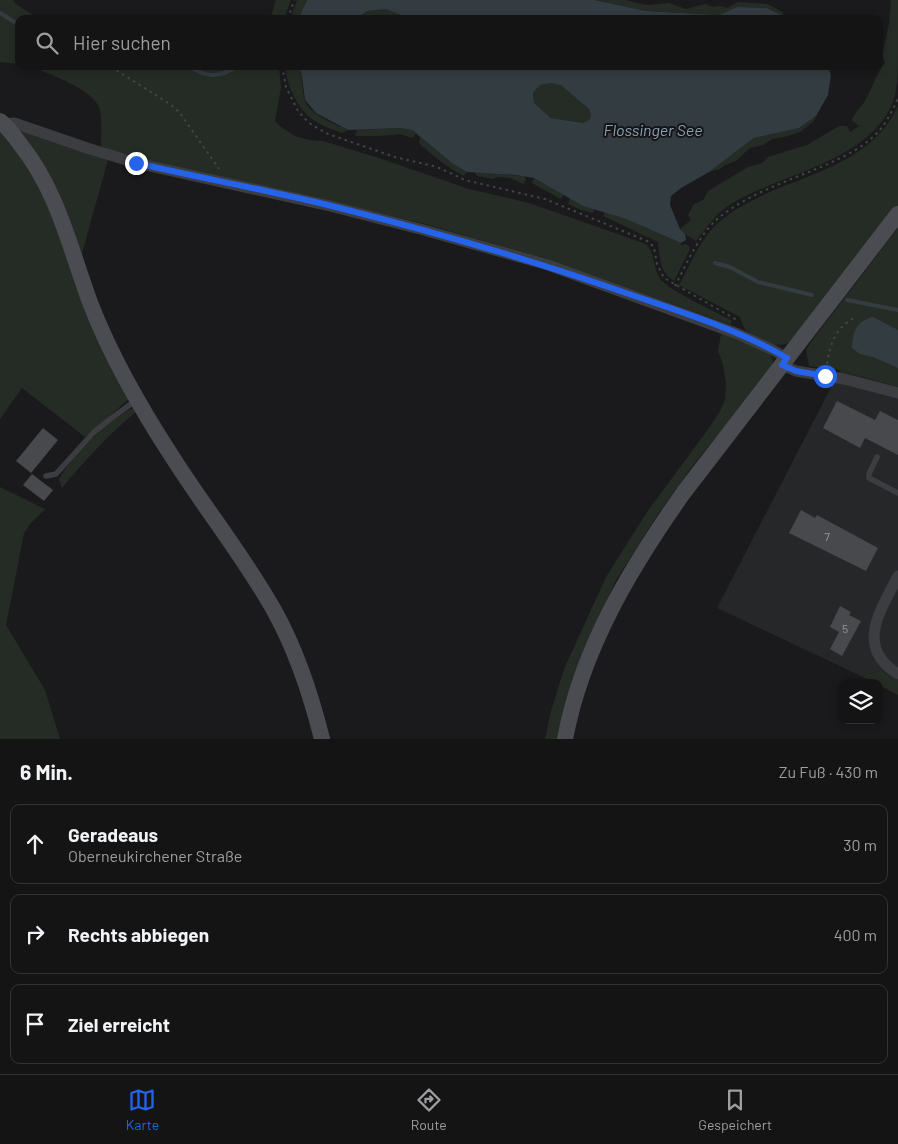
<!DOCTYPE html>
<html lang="de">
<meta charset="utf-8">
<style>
:root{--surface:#141415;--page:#212122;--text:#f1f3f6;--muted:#9d9ea0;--line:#333334;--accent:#2563eb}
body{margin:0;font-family:Barlow,sans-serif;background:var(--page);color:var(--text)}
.controls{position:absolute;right:15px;bottom:15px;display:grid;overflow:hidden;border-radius:10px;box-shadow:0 2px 8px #0003}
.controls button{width:45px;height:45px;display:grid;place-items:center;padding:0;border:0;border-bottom:1px solid var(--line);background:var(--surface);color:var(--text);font:25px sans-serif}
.stop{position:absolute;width:15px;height:15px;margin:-11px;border:4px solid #2563eb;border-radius:50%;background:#fff}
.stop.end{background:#2563eb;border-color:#fff;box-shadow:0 1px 5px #0008}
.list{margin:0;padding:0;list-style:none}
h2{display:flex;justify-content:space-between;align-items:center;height:65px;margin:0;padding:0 20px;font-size:21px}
h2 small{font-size:16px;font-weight:400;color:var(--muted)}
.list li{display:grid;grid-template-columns:32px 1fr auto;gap:15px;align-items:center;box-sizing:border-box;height:80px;margin:0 10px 10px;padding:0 10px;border:1px solid var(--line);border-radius:10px}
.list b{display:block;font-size:19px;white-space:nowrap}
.list p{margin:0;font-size:16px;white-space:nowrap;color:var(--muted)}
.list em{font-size:16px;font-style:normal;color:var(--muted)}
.icon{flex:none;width:28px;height:28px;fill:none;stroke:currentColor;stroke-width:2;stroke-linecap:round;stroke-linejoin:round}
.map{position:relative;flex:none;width:898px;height:739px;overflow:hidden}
.search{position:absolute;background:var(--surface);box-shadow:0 2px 8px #0003;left:15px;right:15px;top:15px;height:55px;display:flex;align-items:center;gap:12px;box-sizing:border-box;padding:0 18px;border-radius:10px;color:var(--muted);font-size:19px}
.sheet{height:335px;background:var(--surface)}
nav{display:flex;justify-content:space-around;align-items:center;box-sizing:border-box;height:70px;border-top:1px solid var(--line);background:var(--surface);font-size:14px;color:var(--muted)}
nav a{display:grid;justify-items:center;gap:2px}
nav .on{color:var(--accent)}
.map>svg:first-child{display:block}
.built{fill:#262729}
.green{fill:#252c25}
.water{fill:#333c41;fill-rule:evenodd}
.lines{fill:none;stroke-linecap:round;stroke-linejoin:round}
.stream{stroke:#333c41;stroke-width:4}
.building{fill:#47494c}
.path{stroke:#424448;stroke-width:2;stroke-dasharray:2.5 4;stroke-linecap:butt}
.lane{stroke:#3c3d41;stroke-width:5.5}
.street{stroke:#3c3d41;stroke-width:11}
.secondary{stroke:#4a4c51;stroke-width:16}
.route{stroke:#2563eb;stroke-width:6}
.labels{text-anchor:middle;stroke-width:4;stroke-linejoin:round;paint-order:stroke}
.number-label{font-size:12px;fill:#94989e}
.water-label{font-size:16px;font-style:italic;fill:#89a1b1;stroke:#151517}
</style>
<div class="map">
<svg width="898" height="739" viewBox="0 0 898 739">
<rect width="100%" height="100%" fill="#1a1a1c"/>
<polygon class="built" points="840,370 898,387 898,680 881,671 861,676 717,608"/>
<g class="green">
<polygon points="0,0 13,0 17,5 40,19 19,19 19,64 0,62"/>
<polygon points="276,0 291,0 284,19 270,19"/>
<polygon points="297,0 307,0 298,19 290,19"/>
<polygon points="595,0 625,0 646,5 669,3 686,9 705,4 713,7 720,6 727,8 738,2 767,4 783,12 784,16 767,8 738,7 719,15 646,11"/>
<path d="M 891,0 L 898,0 C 898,18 898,36 898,53 C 898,67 898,81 895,95 C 877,161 780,173 729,205 C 715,215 706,228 696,241 L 685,234 L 680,229 L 691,220 L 688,215 L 694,204 L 703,200 L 708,191 L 748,167 L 762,163 L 768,157 L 807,145 L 839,126 L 847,126 L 850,132 L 859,126 L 852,120 C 856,110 862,107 866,99 C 873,86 876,75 885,62 L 882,57 L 889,23 Z"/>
<polygon points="386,8 411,19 357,19 367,11"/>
<path d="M 29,66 L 279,66 L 281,87 L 275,121 L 281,127 L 295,136 L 309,140 L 323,141 L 376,157 L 469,189 L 529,203 L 646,244 C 655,253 653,268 660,279 C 667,289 717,313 731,320 L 731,325 L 550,260 L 422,223 L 131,157 L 101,148 C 101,136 102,122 100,110 C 96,90 47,73 29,66 Z"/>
<path d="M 285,66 L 299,66 C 302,77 302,87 304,98 C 308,115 334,123 348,130 L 342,133 C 334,130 325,127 317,122 C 298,112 287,86 285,66 Z"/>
<polygon points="551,83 561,84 589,109 591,116 589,120 584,123 551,118 534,103 533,93 540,85"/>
<path d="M 898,106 L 898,207 L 789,343 C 772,349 759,339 745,330 L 740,317 L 679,285 C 690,265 701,238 718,223 C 772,175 865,178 898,106 Z"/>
<polygon points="816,116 814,121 800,132 784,137 772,139 763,145 750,148 736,161 725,165 720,169 709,172 754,138 799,128"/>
<path d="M 400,128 L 412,130 L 416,134 L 412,138 L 400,134 C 395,136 363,136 355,136 L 357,130 Z"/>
<polygon points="0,130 8,137 43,190 130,398 85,437 22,388 0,419"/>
<polygon points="22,130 108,160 81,257 20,131"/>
<path d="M 420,137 L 453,164 L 467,172 L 464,176 C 447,167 433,156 419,143 Z"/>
<polygon points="474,172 524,176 526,180 523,184 510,178 498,177 493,179 477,176"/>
<path d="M 534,178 L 564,195 L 560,199 C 551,193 542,189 532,183 Z"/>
<polygon points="570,198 583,206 594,209 593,213 581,210 568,204"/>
<path d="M 604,212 L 626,219 L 681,243 L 681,246 L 685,244 L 689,246 L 690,249 L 674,281 C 659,271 660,259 658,242 L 603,216 Z"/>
<polygon points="898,228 898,387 840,370 809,366 806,350 813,339"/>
<path d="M 721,334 C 733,338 764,346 771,356 C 774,360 773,363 772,368 L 691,468 L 656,517 L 615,582 L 582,656 L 558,739 L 545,739 L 551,711 L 564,669 L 606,577 L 647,512 L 706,432 L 719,413 L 725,400 L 726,383 L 723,364 L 718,351 Z"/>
<path d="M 134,408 L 137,411 C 109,434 85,460 62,488 L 59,479 C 73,455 108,419 134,408 Z"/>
<polygon points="0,487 45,509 30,524 24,533 6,625 45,690 60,739 0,739"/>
<polygon points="881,671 898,680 898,695 879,685 879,683 875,683 861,676"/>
</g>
<g class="water">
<polygon points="307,0 595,0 646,11 719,15 737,7 767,8 790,19 411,19 386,9 367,11 357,19 298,19"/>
<path d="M 299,66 L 828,66 L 831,75 L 828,95 L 816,116 L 799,128 L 754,138 L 709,172 L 681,188 L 671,196 L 670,205 L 680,229 L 685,234 L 686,240 L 681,243 L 626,219 L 583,206 L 534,178 L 516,175 L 467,172 L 453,164 L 412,130 L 400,128 L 348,130 L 316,113 L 305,100 L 302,77 ZM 551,83 L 561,85 L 589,109 L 591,116 L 589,120 L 583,123 L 551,118 L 534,103 L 533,93 L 540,85 Z"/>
<path d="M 873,317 L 898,330 L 898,368 L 873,357 L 860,354 L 852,348 C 853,332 856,321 873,317 Z"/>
</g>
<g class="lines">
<g class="stream">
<polyline points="0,13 19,25"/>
<path d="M 189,66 C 207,79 220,77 239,66"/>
<polyline points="715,263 730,267 758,282 812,295"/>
<polyline points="847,300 898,310"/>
</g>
</g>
<g class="building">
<polygon points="837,401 875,420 880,411 898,420 898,455 865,438 860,448 823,428"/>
<polygon points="43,428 58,440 31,473 16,461"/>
<polygon points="32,474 53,490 44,501 23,485"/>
<polygon points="801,510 815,518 817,515 878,548 866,571 789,533"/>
<polygon points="840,606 851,612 849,615 861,621 842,656 830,649 839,632 830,627"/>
</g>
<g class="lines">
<g class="path">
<polyline points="288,19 294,0"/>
<polyline points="282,66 286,87 298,111 309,123 328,134 395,157 437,167 465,180 545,199 647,241 654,247 657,264 664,278 735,319 735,322"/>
<polyline points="111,67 170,104 180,113 219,169"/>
<path d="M 675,286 C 686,265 698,237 715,221 C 745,195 785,182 821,167 C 841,158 864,148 879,131 C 887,121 893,110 898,98"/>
<path d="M 827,364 C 830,343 836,327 856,317"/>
</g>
<g class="lane">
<polyline points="877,457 869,474 869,478 898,493"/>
<polyline points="46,476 56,474 93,433 109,420 135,401"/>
</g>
<g class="street">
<polyline points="4,124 14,123 23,126 87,148 136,163 330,206 420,229 548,265 738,334 773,350 787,358"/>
<polyline points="782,365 796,371 844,379 898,393"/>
<path d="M 898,576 C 881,610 854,647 898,674"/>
</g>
<g class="secondary">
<path d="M 0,121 C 8,127 14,136 20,144 C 58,191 70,249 91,305 C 112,359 141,409 173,458 C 206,510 245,558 275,612 C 297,652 311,695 322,739"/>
<path d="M 565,739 C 582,648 631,567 684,492 L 898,214"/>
</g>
</g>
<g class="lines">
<path class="route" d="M 136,163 C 201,178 267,190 332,206 C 431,231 529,259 626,293 C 678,311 740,330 787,358 L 782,365 L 796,371 L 825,376"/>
</g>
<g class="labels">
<g class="number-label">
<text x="827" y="541">7</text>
<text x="845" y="633">5</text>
</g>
<g class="water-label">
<text x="653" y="136">Flossinger See</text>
</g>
</g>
</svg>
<div class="controls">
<button><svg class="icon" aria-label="layers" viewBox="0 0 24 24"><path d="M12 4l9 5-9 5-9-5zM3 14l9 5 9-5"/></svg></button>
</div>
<div class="stop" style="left:825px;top:376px"></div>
<div class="stop end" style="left:136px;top:163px"></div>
<div class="search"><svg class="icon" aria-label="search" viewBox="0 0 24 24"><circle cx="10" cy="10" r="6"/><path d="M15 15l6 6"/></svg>Hier suchen</div>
</div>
<section class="sheet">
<h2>6 Min.<small>Zu Fuß · 430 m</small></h2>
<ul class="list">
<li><svg class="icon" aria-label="ahead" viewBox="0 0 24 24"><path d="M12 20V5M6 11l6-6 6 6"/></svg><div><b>Geradeaus</b><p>Oberneukirchener Straße</p></div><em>30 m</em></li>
<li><svg class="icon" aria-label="right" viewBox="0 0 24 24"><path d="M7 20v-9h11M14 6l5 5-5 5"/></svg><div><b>Rechts abbiegen</b></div><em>400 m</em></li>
<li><svg class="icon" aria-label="arrive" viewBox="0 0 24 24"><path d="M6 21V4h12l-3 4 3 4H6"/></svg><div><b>Ziel erreicht</b></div></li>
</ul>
</section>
<nav>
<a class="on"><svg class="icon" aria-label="map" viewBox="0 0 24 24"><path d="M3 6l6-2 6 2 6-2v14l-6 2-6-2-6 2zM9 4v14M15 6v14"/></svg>Karte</a>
<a><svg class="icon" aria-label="directions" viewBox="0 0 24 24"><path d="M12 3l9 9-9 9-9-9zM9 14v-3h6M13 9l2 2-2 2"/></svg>Route</a>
<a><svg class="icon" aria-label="saved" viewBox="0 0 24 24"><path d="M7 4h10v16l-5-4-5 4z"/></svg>Gespeichert</a>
</nav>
